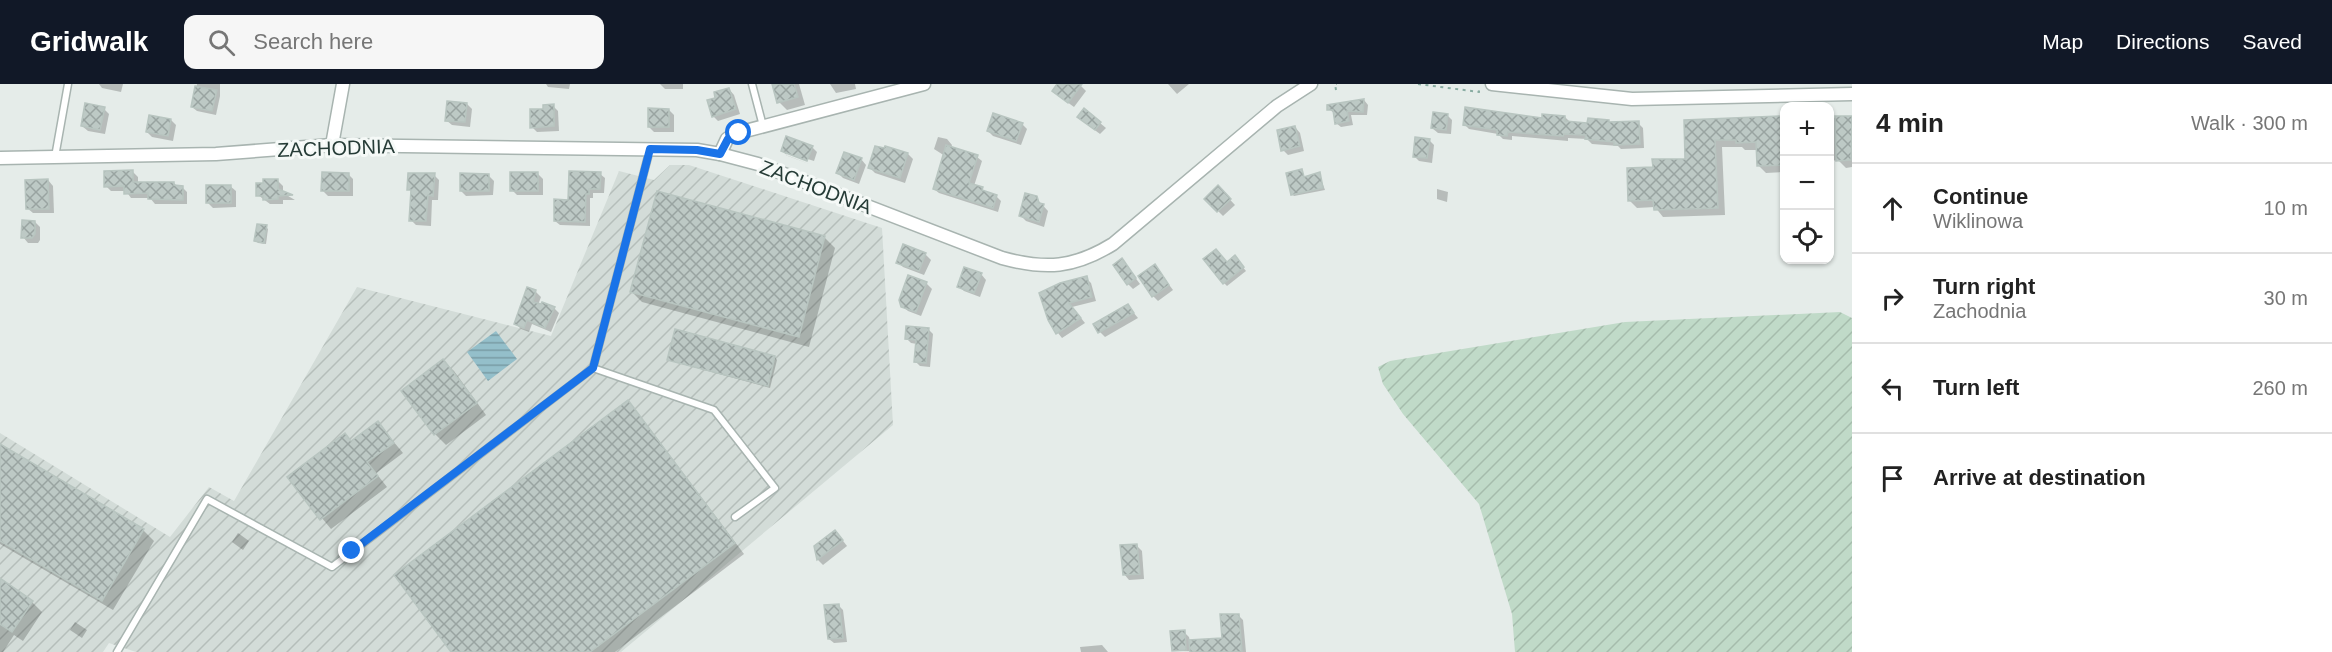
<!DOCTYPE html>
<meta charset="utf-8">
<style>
:root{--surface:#fff;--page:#f6f6f6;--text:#222;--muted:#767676;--line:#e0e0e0;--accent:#111827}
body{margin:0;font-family:Arial,sans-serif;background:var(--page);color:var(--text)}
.controls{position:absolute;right:18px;top:18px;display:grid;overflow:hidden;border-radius:12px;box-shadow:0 2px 4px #0004}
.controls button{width:54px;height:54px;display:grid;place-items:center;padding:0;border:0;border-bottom:2px solid var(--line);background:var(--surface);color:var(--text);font:30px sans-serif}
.stop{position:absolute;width:18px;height:18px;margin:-14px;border:4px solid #1a73e8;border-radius:50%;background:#fff}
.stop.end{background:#1a73e8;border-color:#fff;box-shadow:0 2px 6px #0008}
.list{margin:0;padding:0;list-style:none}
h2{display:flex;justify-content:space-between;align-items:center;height:78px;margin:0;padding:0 24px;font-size:26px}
h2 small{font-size:20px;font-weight:400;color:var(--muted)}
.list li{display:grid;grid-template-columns:39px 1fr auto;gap:18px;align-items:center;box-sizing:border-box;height:90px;padding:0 24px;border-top:2px solid var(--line)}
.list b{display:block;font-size:22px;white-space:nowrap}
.list p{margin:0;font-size:20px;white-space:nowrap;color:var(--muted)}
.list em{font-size:20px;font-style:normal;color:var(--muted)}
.icon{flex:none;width:33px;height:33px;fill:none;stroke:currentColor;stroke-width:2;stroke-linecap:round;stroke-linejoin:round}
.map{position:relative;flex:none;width:1852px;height:568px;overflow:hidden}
header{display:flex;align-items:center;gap:36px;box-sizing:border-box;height:84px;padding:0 30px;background:var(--accent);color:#fff}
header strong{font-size:28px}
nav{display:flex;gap:33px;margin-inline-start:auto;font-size:21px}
.search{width:420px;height:54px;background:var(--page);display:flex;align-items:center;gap:15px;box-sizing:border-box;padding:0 21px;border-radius:12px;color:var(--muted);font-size:22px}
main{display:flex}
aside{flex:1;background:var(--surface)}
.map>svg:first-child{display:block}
.industrial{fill:url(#industrial-furrows)}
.garden{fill:url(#garden-furrows)}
.water{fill:url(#water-rules)}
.shadow{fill:#0003}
.building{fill:url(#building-cross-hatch);stroke:#b8c5c0;stroke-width:1.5}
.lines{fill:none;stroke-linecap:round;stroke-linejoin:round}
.lane-casing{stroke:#a8b4b0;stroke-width:9}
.street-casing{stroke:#a8b4b0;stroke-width:15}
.path{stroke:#89aca2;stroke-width:2;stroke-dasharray:3 4.5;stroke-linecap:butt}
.lane{stroke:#fff;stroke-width:6}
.street{stroke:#fff;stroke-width:12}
.route{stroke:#1a73e8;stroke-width:8}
.labels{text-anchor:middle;stroke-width:6;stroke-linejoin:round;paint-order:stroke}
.street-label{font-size:20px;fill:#263c37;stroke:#f5f9f7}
</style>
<header>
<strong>Gridwalk</strong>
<div class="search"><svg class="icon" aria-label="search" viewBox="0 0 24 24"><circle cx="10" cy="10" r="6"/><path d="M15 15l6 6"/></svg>Search here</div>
<nav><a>Map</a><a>Directions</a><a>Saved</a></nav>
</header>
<main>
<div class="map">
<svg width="1852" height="568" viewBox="0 0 1852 568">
<defs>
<pattern id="industrial-furrows" width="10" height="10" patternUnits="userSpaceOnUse" patternTransform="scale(1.5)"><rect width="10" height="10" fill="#d3dcd8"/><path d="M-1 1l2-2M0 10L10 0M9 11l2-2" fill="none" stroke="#b5beba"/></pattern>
<pattern id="garden-furrows" width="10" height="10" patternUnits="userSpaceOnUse" patternTransform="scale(1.5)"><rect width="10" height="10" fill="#c0dac8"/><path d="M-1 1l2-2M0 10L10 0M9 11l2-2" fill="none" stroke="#a5bcac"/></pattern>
<pattern id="water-rules" width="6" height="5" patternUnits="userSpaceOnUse" patternTransform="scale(1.5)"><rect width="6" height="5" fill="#94bfca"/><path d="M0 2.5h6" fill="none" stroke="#799ca5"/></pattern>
<pattern id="building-cross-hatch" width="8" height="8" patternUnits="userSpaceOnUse" patternTransform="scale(1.5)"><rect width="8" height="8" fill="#bdc9c5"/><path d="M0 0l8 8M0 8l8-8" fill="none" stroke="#99a4a1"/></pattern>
</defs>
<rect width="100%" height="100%" fill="#e5ece9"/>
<polygon class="industrial" points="670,81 689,81 882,144 893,341 621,568 136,568 109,559 103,568 0,568 0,349 170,453 209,403 234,417 357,203 551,252 619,87 654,96"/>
<polygon class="garden" points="1840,228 1852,234 1852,568 1515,568 1512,530 1479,420 1403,330 1383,300 1378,283 1390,277 1625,238"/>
<polygon class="water" points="496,247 517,275 488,297 467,268"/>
<g class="shadow">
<polygon points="99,0 123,0 121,8 102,4"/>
<polygon points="197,0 220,0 220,12 216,31 197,27 192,23"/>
<polygon points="546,0 570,0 569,5 548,3"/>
<polygon points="660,0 683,0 683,5 665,5"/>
<polygon points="773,0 799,0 805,21 787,26 779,18"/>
<polygon points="830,0 855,0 856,5 836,9"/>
<polygon points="1059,0 1079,0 1086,7 1074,23 1059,12"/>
<polygon points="1168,0 1189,0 1177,10"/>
<polygon points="729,5 734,11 740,30 718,37 713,32 717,15"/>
<polygon points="1364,16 1368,21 1367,31 1351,31 1353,41 1341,43 1336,39 1335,30 1329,25"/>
<polygon points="467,20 472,25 470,43 452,41 446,36"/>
<polygon points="553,22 558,27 559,47 537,48 532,43 544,27"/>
<polygon points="104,25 109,30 105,50 88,47 82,42"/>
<polygon points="669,26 674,31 674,48 654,48 649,43"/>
<polygon points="1447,31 1452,36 1451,50 1438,49 1432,44"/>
<polygon points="1565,33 1571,39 1588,40 1609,37 1611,39 1638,39 1643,44 1644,64 1621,65 1618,62 1592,60 1587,55 1568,54 1568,57 1512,52 1512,56 1503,55 1498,50 1469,45 1464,40"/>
<polygon points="1852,33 1852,83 1846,84 1838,76 1830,77 1830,34"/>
<polygon points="1784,35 1784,88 1766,89 1758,81 1758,66 1745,66 1742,63 1722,63 1725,131 1663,133 1655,123 1637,124 1629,116 1654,84 1687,76 1686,38"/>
<polygon points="171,36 176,41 173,57 152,53 147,48"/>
<polygon points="1084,38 1100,39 1106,44 1100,50"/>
<polygon points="1022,40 1027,45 1021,61 993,52 988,47"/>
<polygon points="1295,43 1300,49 1304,67 1288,71 1283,66"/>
<polygon points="938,53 947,55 952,61 951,64 977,73 982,77 974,102 996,112 1001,117 998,128 939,109 934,105 945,72 934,65"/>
<polygon points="1429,56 1434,61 1432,79 1419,77 1414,72"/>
<polygon points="812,63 817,68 814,77 786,68 786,71 812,81 788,72 782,67"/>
<polygon points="886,64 908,70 913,75 905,99 875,89 869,83"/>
<polygon points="861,75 866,81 859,100 843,94 838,89"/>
<polygon points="132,87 138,93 138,100 174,99 178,103 182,103 187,108 187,120 155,120 150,114 131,114 126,107 111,107 106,102"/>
<polygon points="1302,87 1305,94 1319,90 1325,106 1294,112 1292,110"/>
<polygon points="348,90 353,95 353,112 328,112 323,107"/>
<polygon points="538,90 543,95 543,111 517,111 512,106"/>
<polygon points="600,90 605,94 604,109 593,109 593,114 590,114 590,142 560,141 555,137 569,117"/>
<polygon points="434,91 439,96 438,116 432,116 431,142 416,141 411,136 413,109 409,105"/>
<polygon points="489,92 494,97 493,111 466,112 461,107"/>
<polygon points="48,96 53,102 54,129 33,129 27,124"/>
<polygon points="278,97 283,102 283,109 295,116 283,116 283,120 270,120 258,111"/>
<polygon points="230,102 236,107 236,123 213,124 208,119"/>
<polygon points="1218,103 1235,121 1223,132 1206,115"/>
<polygon points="1437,105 1448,108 1447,118 1437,115"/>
<polygon points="658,109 825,154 835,164 809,263 642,218 632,208"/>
<polygon points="1036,114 1048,127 1044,143 1026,137 1021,132"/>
<polygon points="35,138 40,143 40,156 38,159 28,159 23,153"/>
<polygon points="266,143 268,145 266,160 258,159 255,156"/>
<polygon points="925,170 931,176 924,191 903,183 898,178"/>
<polygon points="1122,176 1140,200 1133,205 1128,200"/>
<polygon points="1238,177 1246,187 1227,202 1224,199"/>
<polygon points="1155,182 1173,206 1158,217 1153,212"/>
<polygon points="981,190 986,196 980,213 964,207 958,202"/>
<polygon points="909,193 927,200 932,205 921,232 908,227 902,222"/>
<polygon points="1086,194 1091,199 1096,217 1072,223 1085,239 1062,254 1058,249 1041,210"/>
<polygon points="536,208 541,213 538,221 554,224 559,229 551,248 532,240 529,248 521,245 516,240"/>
<polygon points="1128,222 1138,234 1105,253 1100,248"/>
<polygon points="929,246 933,250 930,283 920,282 915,277 917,260 911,259 907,255"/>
<polygon points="676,247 775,273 777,276 770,304 671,277 669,275"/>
<polygon points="443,277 454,287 486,331 446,361 435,350"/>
<polygon points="628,318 638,329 744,470 615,568 453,568"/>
<polygon points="378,339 403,369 376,389 387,403 331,445 289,394 352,358"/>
<polygon points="0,362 143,446 154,457 113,526 0,460"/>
<polygon points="238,449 249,457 243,466 232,458"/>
<polygon points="840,453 847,462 823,481 818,476 816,463"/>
<polygon points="1137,462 1142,467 1144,495 1129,496 1124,490"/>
<polygon points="0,501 32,518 42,528 23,557 14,551 3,568 0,568"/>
<polygon points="839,522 843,526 847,558 834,559 829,555"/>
<polygon points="1238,531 1243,536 1246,568 1174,567 1184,548 1189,553 1190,558 1224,556"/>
<polygon points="75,538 87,546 82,554 70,546"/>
<polygon points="1102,561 1108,568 1081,568 1080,563"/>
</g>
<g class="building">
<polygon points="772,0 794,0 798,13 777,19"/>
<polygon points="1057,0 1082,0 1068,19 1052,7"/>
<polygon points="195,2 217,6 212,27 191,23"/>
<polygon points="729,4 736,25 712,33 707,16 715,14 714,8"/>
<polygon points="1364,15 1363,28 1347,27 1349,37 1335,40 1333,26 1327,26 1327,21"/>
<polygon points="447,17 467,19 465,38 445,37"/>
<polygon points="85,19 105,23 100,46 81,42"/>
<polygon points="554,20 554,42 530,44 530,25 543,25 543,21"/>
<polygon points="1465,23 1542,34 1542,30 1565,32 1565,37 1587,39 1588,34 1609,36 1609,38 1639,37 1640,60 1614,61 1614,58 1585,55 1586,51 1564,50 1563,52 1508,48 1507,52 1497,51 1497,46 1463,41"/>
<polygon points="648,24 669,25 669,43 648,43"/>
<polygon points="1084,24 1101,38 1095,46 1077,33"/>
<polygon points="1433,28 1448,30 1446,46 1431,44"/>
<polygon points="993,29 1023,39 1016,57 987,47"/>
<polygon points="149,31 171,35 168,52 146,48"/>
<polygon points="1782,32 1784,81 1757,82 1756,58 1736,59 1736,56 1715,56 1718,124 1654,126 1653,116 1628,117 1627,84 1653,83 1652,75 1685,75 1684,36"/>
<polygon points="1835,32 1852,32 1851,76 1836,77"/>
<polygon points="1295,42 1300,62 1281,67 1277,46"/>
<polygon points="786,52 813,62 807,77 781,67"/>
<polygon points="1415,53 1430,55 1427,74 1413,73"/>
<polygon points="946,61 978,71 969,99 983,103 982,106 997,111 993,124 933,105"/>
<polygon points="875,62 884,64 885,62 908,69 900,94 868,84"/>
<polygon points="844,68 862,74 854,96 836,89"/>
<polygon points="1302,85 1304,93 1320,88 1323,104 1291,111 1286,89"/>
<polygon points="133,86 133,98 174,98 174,101 183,102 183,116 148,115 148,109 124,110 124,102 104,103 104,87"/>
<polygon points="569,87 601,88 600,105 589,105 589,110 586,110 585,138 554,137 554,115 568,116"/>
<polygon points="322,88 349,89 349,107 321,107"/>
<rect x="510" y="88" width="28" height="19"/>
<polygon points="408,89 435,89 433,112 428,111 426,137 409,137 411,106 407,106"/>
<polygon points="460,89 489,90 489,107 460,107"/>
<polygon points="48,95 49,125 26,125 25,96"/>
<polygon points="263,95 278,95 278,105 293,111 278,112 278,115 263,116 263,112 256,112 256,99 263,99"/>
<rect x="206" y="101" width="25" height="18"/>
<polygon points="1218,101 1231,115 1217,128 1204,115"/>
<polygon points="657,107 825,152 799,253 630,208"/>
<polygon points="1025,109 1037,112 1039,119 1044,120 1039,138 1019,132"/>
<polygon points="22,136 35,137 35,150 32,154 21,154"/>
<polygon points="257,140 267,141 264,159 254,157"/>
<polygon points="903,160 926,169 919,187 896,179"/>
<polygon points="1216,165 1227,178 1235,171 1244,183 1223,200 1203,175"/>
<polygon points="1122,174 1136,194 1127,201 1113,181"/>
<polygon points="1155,180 1169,201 1152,213 1138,192"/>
<polygon points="964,183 982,189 974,209 957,203"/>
<polygon points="908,191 927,198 916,228 901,223 899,216"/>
<polygon points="1087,192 1092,213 1069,219 1081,234 1056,250 1048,236 1039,209 1060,199"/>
<polygon points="527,203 536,206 533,218 541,220 542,218 555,223 545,244 527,236 524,244 514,240"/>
<polygon points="1128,220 1134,229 1098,249 1093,240"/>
<polygon points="906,242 929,244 926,279 914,278 916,256 905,255"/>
<polygon points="675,245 775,272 768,302 667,276"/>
<polygon points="443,275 477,319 434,351 401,307"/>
<polygon points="628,316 735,459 590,568 451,568 394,491"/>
<polygon points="378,337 394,359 367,378 378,392 320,436 287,393 345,349 351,357"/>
<polygon points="0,360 144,445 102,517 0,457"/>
<polygon points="835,446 843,456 817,476 814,462"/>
<polygon points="1137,460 1140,490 1123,491 1120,461"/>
<polygon points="0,494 33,517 12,548 0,540"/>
<polygon points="839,520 843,554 828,555 824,521"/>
<polygon points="1220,530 1239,530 1242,568 1190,568 1189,556 1222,554"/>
<polygon points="1185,546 1186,566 1172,567 1170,547"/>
</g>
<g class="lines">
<defs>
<g id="lane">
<polyline points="752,0 763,42"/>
<polyline points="55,73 68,0"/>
<polyline points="593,284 714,326 775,404 735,433"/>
<polyline points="117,568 207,415 332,483 593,284 650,65"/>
</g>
<g id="street">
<polyline points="1492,0 1632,15 1852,10"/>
<polyline points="332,61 343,0"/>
<polyline points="720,70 727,55 734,50 924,0"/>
<path d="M 0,74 L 216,70 L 332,61 L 697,66 L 720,70 L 758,80 L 1002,174 C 1046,186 1074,184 1113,160 L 1277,22 L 1311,0"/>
</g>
</defs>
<use href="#lane" class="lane-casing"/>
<use href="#street" class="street-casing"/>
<g class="path">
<polyline points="1418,0 1479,8 1479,3"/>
<polyline points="1336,6 1335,0 1337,0"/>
</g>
<use href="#lane" class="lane"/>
<use href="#street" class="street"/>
</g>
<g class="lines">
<polyline class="route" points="352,467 593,284 650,65 697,66 720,70 728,55 739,49"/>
</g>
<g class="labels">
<g class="street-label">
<text transform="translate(336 64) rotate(-2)" y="7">ZACHODNIA</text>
<text transform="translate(816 103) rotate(21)" y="7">ZACHODNIA</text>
</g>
</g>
</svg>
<div class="controls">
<button>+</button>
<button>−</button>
<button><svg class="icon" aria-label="locate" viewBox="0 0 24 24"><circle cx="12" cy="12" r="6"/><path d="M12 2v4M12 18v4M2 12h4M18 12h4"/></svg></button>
</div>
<div class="stop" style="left:739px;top:49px"></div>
<div class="stop end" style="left:352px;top:467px"></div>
</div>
<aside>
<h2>4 min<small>Walk · 300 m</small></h2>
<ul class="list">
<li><svg class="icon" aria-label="ahead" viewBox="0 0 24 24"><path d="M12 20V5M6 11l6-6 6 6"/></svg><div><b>Continue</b><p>Wiklinowa</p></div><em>10 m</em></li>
<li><svg class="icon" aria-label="right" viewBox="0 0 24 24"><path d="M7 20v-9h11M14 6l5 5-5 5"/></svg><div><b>Turn right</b><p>Zachodnia</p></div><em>30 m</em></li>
<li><svg class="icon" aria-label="left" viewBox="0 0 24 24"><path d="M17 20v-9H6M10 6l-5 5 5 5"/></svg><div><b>Turn left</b></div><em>260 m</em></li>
<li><svg class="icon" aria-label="arrive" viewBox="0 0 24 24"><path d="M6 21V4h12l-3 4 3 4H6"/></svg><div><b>Arrive at destination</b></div></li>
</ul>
</aside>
</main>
